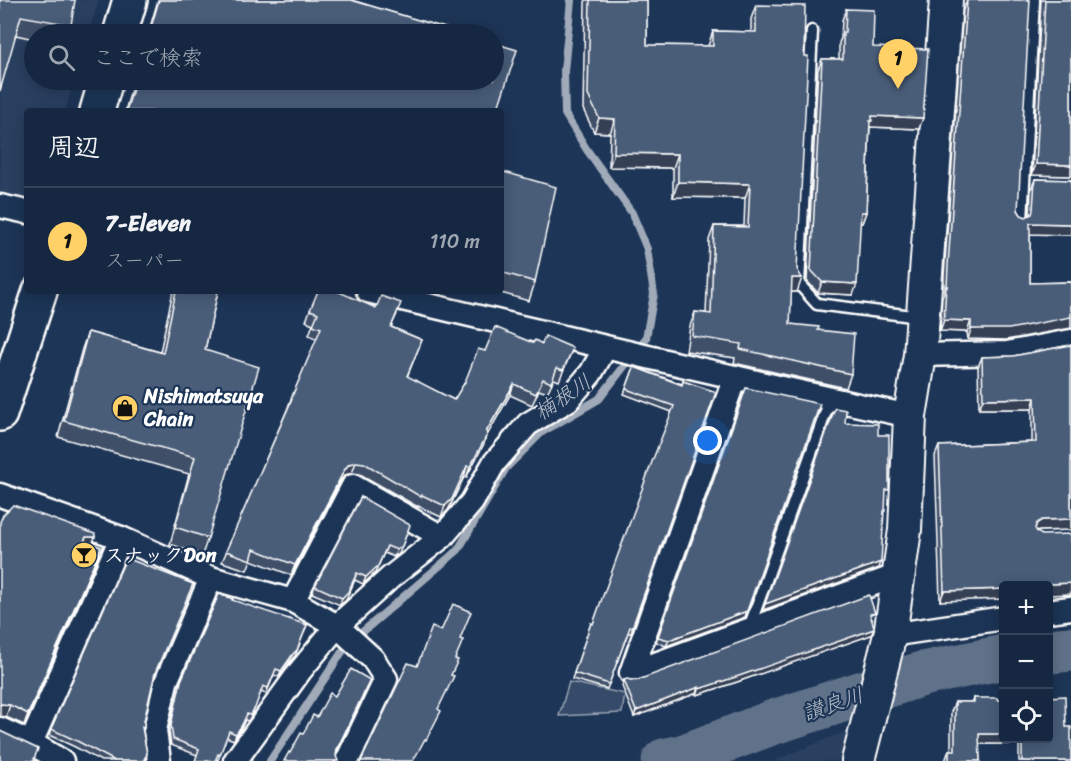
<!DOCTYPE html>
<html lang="ja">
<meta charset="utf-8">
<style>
:root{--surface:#162841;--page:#1f3048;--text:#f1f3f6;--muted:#9ea6b1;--line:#35445a;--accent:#ffd166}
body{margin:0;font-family:Sriracha,"Klee One",sans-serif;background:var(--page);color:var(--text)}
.controls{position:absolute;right:18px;bottom:18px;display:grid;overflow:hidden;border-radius:6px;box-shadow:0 3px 15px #0003}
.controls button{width:54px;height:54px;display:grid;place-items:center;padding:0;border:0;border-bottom:2px solid var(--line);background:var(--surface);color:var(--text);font:30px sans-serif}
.you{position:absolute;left:708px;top:441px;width:21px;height:21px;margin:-15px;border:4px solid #fff;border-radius:50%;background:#1a73e8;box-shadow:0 0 0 9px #1a73e833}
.badge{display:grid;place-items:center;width:39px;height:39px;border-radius:50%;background:var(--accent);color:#111;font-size:20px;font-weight:700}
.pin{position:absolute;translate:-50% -50px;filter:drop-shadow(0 2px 3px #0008)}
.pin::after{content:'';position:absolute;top:32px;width:21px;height:18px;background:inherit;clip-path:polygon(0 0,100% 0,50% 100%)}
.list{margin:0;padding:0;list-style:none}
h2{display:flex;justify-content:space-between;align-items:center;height:78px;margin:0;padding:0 24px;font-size:26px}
h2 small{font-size:20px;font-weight:400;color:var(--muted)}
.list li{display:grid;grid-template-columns:39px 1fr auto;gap:18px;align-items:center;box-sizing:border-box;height:108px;padding:0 24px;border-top:2px solid var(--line)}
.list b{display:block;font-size:22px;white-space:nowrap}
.list p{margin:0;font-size:20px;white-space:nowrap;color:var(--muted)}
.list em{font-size:20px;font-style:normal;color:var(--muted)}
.icon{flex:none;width:33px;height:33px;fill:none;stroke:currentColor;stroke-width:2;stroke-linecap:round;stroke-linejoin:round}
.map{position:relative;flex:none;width:1071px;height:761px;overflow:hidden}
.search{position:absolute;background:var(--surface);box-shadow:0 3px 15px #0003;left:24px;top:24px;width:480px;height:66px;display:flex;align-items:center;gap:15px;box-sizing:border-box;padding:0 21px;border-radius:33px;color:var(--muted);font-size:22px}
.panel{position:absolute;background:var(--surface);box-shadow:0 3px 15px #0003;left:24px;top:108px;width:480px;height:186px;border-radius:6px}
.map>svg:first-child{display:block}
.built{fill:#2a4161}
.green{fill:#364b69;stroke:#9aa5b4;stroke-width:1.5}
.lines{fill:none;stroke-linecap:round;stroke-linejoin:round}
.stream{stroke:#a0aab8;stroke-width:8}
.river{stroke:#617289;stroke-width:45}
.lane-casing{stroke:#fff;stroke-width:15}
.street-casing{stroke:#fff;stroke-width:27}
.secondary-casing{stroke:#fff;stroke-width:36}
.primary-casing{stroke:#fff;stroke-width:38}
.lane{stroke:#1d3557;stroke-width:10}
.street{stroke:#1d3557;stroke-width:22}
.secondary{stroke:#1d3557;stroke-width:32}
.primary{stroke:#1d3557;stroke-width:33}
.wall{fill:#405068;stroke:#fff;stroke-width:1.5}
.shaded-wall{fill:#344155;stroke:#fff;stroke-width:1.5}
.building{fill:#4a5d79;stroke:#fff;stroke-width:1.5}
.labels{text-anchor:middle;stroke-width:4.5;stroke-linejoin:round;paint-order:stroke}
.poi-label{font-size:20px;font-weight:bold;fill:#fff;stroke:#1d3557;text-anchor:start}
.water-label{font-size:21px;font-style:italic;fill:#b8c0ca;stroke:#1d3557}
</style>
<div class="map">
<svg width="1071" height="761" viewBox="0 0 1071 761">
<rect width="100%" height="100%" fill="#1d3557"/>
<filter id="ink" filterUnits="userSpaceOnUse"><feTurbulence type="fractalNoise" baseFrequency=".0167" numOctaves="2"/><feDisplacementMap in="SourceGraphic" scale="12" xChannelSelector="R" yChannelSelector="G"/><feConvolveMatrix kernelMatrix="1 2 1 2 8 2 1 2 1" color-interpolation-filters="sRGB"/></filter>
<g filter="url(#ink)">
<g class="built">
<polygon points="0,0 99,0 88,34 34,34 34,80 74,80 65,111 27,111 27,198 0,193"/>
<polygon points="854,728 849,761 773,761"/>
</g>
<polygon class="green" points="569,682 625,694 622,713 559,716"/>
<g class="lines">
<polyline class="stream" points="270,761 346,646 458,550 506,468 542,432 599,399 646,338 654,294 647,249 632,213 587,150 565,114 564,71 571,0"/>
<g class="river">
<polyline points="1048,651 1071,649"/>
<polyline points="664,761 682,757 771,723 922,674 1004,657"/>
</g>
<defs>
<g id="lane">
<polyline points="812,31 799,284 817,304 920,317"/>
<polyline points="1022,220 1034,0"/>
<polyline points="749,628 830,400"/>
</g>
<g id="street">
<polyline points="0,206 27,212"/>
<path d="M 368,291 C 549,333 729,378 910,416"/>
<polyline points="920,355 1007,353 1071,341"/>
<polyline points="735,377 631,673 898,575"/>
<polyline points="0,495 121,538 211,578 293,601 337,626 373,659 386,679 347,761"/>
<polyline points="293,601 353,486 442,537"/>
<polyline points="1048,611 1071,608"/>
<polyline points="890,635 1004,618"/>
<polyline points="0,729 31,743 62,761"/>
<polyline points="31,743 121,538"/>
<polyline points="159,761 155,730 166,682 211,578"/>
<polyline points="235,761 300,671 337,626 391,577 442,537 472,502 494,463 528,424 568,400 591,373 605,348"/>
</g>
<polyline id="secondary" points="858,761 890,635 905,530 910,416 920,355 946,0"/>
<g id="primary">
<polyline points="120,34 130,0"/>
<polyline points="97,111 106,80"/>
<polyline points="0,414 40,291"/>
</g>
</defs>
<use href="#lane" class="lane-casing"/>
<use href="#street" class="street-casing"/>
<use href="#secondary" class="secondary-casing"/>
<use href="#primary" class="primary-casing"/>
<use href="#lane" class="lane"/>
<use href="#street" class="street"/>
<use href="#secondary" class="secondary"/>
<use href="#primary" class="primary"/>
</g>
<g class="wall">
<polygon points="0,0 71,25 67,34 34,34 34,39 16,35"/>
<polygon points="158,0 351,0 465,34 148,34"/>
<polygon points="586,0 647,0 647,45 708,46 713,31 751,32 751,19 756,5 797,269 797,292 791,292 790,324 818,330 851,374 846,388 734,363 735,358 686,351 690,326 695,312 706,313 709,240 714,226 744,226 745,198 673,197 673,168 609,167 610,133 594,132 583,109 585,2"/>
<polygon points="967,0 1018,210 1021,215 1026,217 1030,215 1031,190 1035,179 1071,180 1071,235 1030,234 1030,283 1071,282 1071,328 1006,340 968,339 967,332 940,331 942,297 944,293 944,276 963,10"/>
<polygon points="1041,0 1071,0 1071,176 1032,175"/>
<polygon points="846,9 873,47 919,129 870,127 866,212 862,223 860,223 853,295 818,293 807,281 818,70 822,59 839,59 839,43 841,38 842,20"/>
<polygon points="134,80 494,80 497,111 125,111"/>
<polygon points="501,171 535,282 529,301 494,291 501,291"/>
<polygon points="173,291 218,291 205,350 208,538 202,555 170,544 189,474 58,437 82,349 88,332 160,352"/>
<polygon points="376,308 397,314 391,327 422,340 407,377 454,400 485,351 533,343 542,344 573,348 559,381 554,379 547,393 539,390 532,405 510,395 486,437 466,478 464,477 448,510 441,517 418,506 418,507 360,474 352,473 345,475 341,480 291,575 251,560 247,570 222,562 287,410 291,399 317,339 309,335 313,324 306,321 310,310"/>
<polygon points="1071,345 1071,530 1038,531 1037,531 1048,585 940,601 935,456 939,446 1032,442 1032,409 979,409 978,367 982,357 1013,356"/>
<polygon points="634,367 682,384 683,381 716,392 631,633 628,633 607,689 572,679 591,623 593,624 672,412 624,394"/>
<polygon points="746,388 745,617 666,646 656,642"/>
<polygon points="361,497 399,554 394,557 384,553 375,573 363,584 355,580 346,600 340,605 312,593 315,586"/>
<polygon points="92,544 97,559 24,725 6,717 0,716"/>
<polygon points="232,600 295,656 291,660 279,677 274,675 266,694 261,692 252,714 248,721 245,720 240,731 234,740 226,737 218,760 197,755 171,745 169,731 181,681"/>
<polygon points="872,619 871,635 737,682 697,695 697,693 634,717 622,686 624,680 638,680 873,619"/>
<polygon points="155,675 144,721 144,728 143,731 147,754 144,761 101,761 75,747 49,735 51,729"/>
<polygon points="974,698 1004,738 1048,738 1066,727 1071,761 1019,761 1019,744 979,744 980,761 945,761 949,750 951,750 951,712 955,702 972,702"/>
</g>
<g class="shaded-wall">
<polygon points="872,116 923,118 919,129 870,127 866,132"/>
<polygon points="599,118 615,119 610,133 594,132"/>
<polygon points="614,153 678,154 673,168 609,167"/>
<polygon points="1036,164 1071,165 1071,176 1032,175"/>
<polygon points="678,182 750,184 745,198 673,197"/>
<polygon points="861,212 866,212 862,223 857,223"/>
<polygon points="1030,223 1071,224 1071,235 1026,234"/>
<polygon points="792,278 802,278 797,292 786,292"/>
<polygon points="822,282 857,284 853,295 818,293"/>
<polygon points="1071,317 1071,328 1006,340 968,339 971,329"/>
<polygon points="944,320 971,321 967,332 940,331"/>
<polygon points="514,384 510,395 486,437 484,444 466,478 470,467 486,432"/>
<polygon points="1035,398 1032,409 979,409 983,399"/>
<polygon points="356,462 352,473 345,475 341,480 291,575 295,565 345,469 349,464"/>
<polygon points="467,466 464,477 448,510 441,517 445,506"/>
<polygon points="1071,519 1071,530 1038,531 1033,534 1037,523 1042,520"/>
<polygon points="407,533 399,554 394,557 397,550"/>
<polygon points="86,537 95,537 91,548 82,548"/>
<polygon points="387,546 375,573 363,584 366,577"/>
<polygon points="101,547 97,559 24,725 28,714"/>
<polygon points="881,562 879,568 763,610 765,604"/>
<polygon points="357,573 346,600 340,605 342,598"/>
<polygon points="1071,583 1071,594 1048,595 1048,585 1030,585"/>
<polygon points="1004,589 1004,599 940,601 944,591"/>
<polygon points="747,611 745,617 666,646 669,640"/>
<polygon points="307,625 295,656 291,660 279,677 281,671 293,654"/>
<polygon points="874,629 871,635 737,682 697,695 699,689"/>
<polygon points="370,680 368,686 335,756 337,749"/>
<polygon points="699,687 697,693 634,717 636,711"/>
<polygon points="2,704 10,705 6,717 0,716 0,705"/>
<polygon points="242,725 240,731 234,740 236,734"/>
<polygon points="979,734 1004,734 1004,738 1021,738 1019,744 976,744"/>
</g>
<g class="building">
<polygon points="0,0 75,0 71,25 21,16 0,91"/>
<polygon points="159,0 351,0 465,34 149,34"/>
<polygon points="590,0 647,0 647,45 713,46 713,31 756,32 756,5 805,6 804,56 808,56 797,269 802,278 792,278 790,324 819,327 818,330 854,334 851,374 740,349 741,344 692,336 695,312 711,314 714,226 748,227 750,184 678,182 678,154 614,153 615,119 599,118 588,95"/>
<polygon points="967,0 1030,0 1018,210 1021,215 1026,217 1032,214 1033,210 1035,179 1071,180 1071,224 1030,223 1030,283 1071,282 1071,317 1009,329 971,329 971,321 944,320 946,286 947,287 948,265"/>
<polygon points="1045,0 1071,0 1071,165 1036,164"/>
<polygon points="846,9 874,10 873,47 928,49 923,118 872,116 872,121 870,121 866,212 861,212 857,284 822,282 811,270 822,59 843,59 843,32 845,32"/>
<polygon points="494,43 517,50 497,111 126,111 136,80 494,80"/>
<polygon points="501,171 556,187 535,282 501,272"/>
<polygon points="176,291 218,291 205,350 259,367 208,538 175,527 195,457 64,421 88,332 163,353"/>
<polygon points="318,291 337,291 376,308 381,296 401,303 391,327 422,340 407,376 454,400 465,382 478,349 485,351 495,327 533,343 535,340 542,344 545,336 573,348 563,370 557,368 551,383 543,379 536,394 514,384 486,432 488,433 470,467 467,466 452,499 445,506 422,495 421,497 364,463 356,462 349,464 345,469 295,565 254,549 251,560 226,551 292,399 291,399 321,328 313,325 318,313 310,310"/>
<polygon points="1071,345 1071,519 1042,520 1037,523 1035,528 1037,532 1042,535 1071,534 1071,583 1030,585 1004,585 1004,589 944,591 939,446 1036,442 1035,398 983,399 982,357 1013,356"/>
<polygon points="634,367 682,385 683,381 716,392 632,628 630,627 609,684 574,673 591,623 593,624 600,604 653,459 674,406 626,389"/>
<polygon points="746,388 820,404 747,611 669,640 658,637"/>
<polygon points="835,408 846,410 845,423 878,424 878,435 889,435 889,490 886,490 885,511 884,511 881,562 765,604"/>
<polygon points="361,497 410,525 402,546 397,550 387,546 378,566 366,577 357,573 348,592 342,598 315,586"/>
<polygon points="13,505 95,534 95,537 86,537 84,541 101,547 28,714 10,705 2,704 0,705 0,522 3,515"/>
<polygon points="126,558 193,584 155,673 144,721 144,728 142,727 147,754 143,761 115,761 77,741 51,729"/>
<polygon points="219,594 233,599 232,600 307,625 297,650 293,654 281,671 276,669 268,688 263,686 255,708 250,715 247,714 242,725 236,734 229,731 220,755 218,754 215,761 195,761 199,749 173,739 171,725 181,681"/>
<polygon points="869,595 875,613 870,614 874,627 874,629 739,676 699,689 699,687 636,711 624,680 627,679 631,680 638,680"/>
<polygon points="453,604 471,612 460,639 463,640 455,659 458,660 451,675 454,676 438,709 441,711 426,740 425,739 413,761 361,761 408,663 417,666 432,627 441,631"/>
<polygon points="351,669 370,680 337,749 336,756 338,761 284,761 289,752 290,753 301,733 303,734 313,715 317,717 330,693 335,696"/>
<polygon points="1065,696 1066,727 1071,727 1071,761 1022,761 1022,738 1048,738 1048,697"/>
<polygon points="974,698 997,698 997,700 1004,700 1004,734 979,734 980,761 949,761 949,750 955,750 955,702 974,702"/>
<polygon points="0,731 38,749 34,759 38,761 0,761"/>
</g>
</g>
<defs>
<symbol id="shop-disc" viewBox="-11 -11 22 22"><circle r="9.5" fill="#ffd166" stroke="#1d3557"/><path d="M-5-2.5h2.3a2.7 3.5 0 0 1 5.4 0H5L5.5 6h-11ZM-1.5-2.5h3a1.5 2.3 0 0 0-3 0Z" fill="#111"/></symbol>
<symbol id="bar-disc" viewBox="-11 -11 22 22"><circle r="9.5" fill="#ffd166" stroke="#1d3557"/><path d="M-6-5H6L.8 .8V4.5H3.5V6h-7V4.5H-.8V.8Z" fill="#111"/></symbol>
</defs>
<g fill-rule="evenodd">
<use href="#shop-disc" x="110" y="393" width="30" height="30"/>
<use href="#bar-disc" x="69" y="540" width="30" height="30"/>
</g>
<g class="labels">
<g class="poi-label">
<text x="144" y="403">Nishimatsuya<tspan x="144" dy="23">Chain</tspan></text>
<text x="104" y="562">スナックDon</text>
</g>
<g class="water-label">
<text transform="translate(563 397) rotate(-34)" y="7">楠根川</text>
<text transform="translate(833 704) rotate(-19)" y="7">讃良川</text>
</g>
</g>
</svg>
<div class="controls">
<button>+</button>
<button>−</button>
<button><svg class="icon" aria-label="locate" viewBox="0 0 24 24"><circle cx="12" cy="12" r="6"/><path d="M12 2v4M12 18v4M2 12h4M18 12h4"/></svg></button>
</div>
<div class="you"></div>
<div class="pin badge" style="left:898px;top:89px">1</div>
<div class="search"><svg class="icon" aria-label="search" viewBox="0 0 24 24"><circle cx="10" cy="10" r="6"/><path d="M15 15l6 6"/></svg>ここで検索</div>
<section class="panel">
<h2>周辺<small></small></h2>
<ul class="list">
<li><span class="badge">1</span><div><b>7-Eleven</b><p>スーパー</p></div><em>110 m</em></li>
</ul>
</section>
</div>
